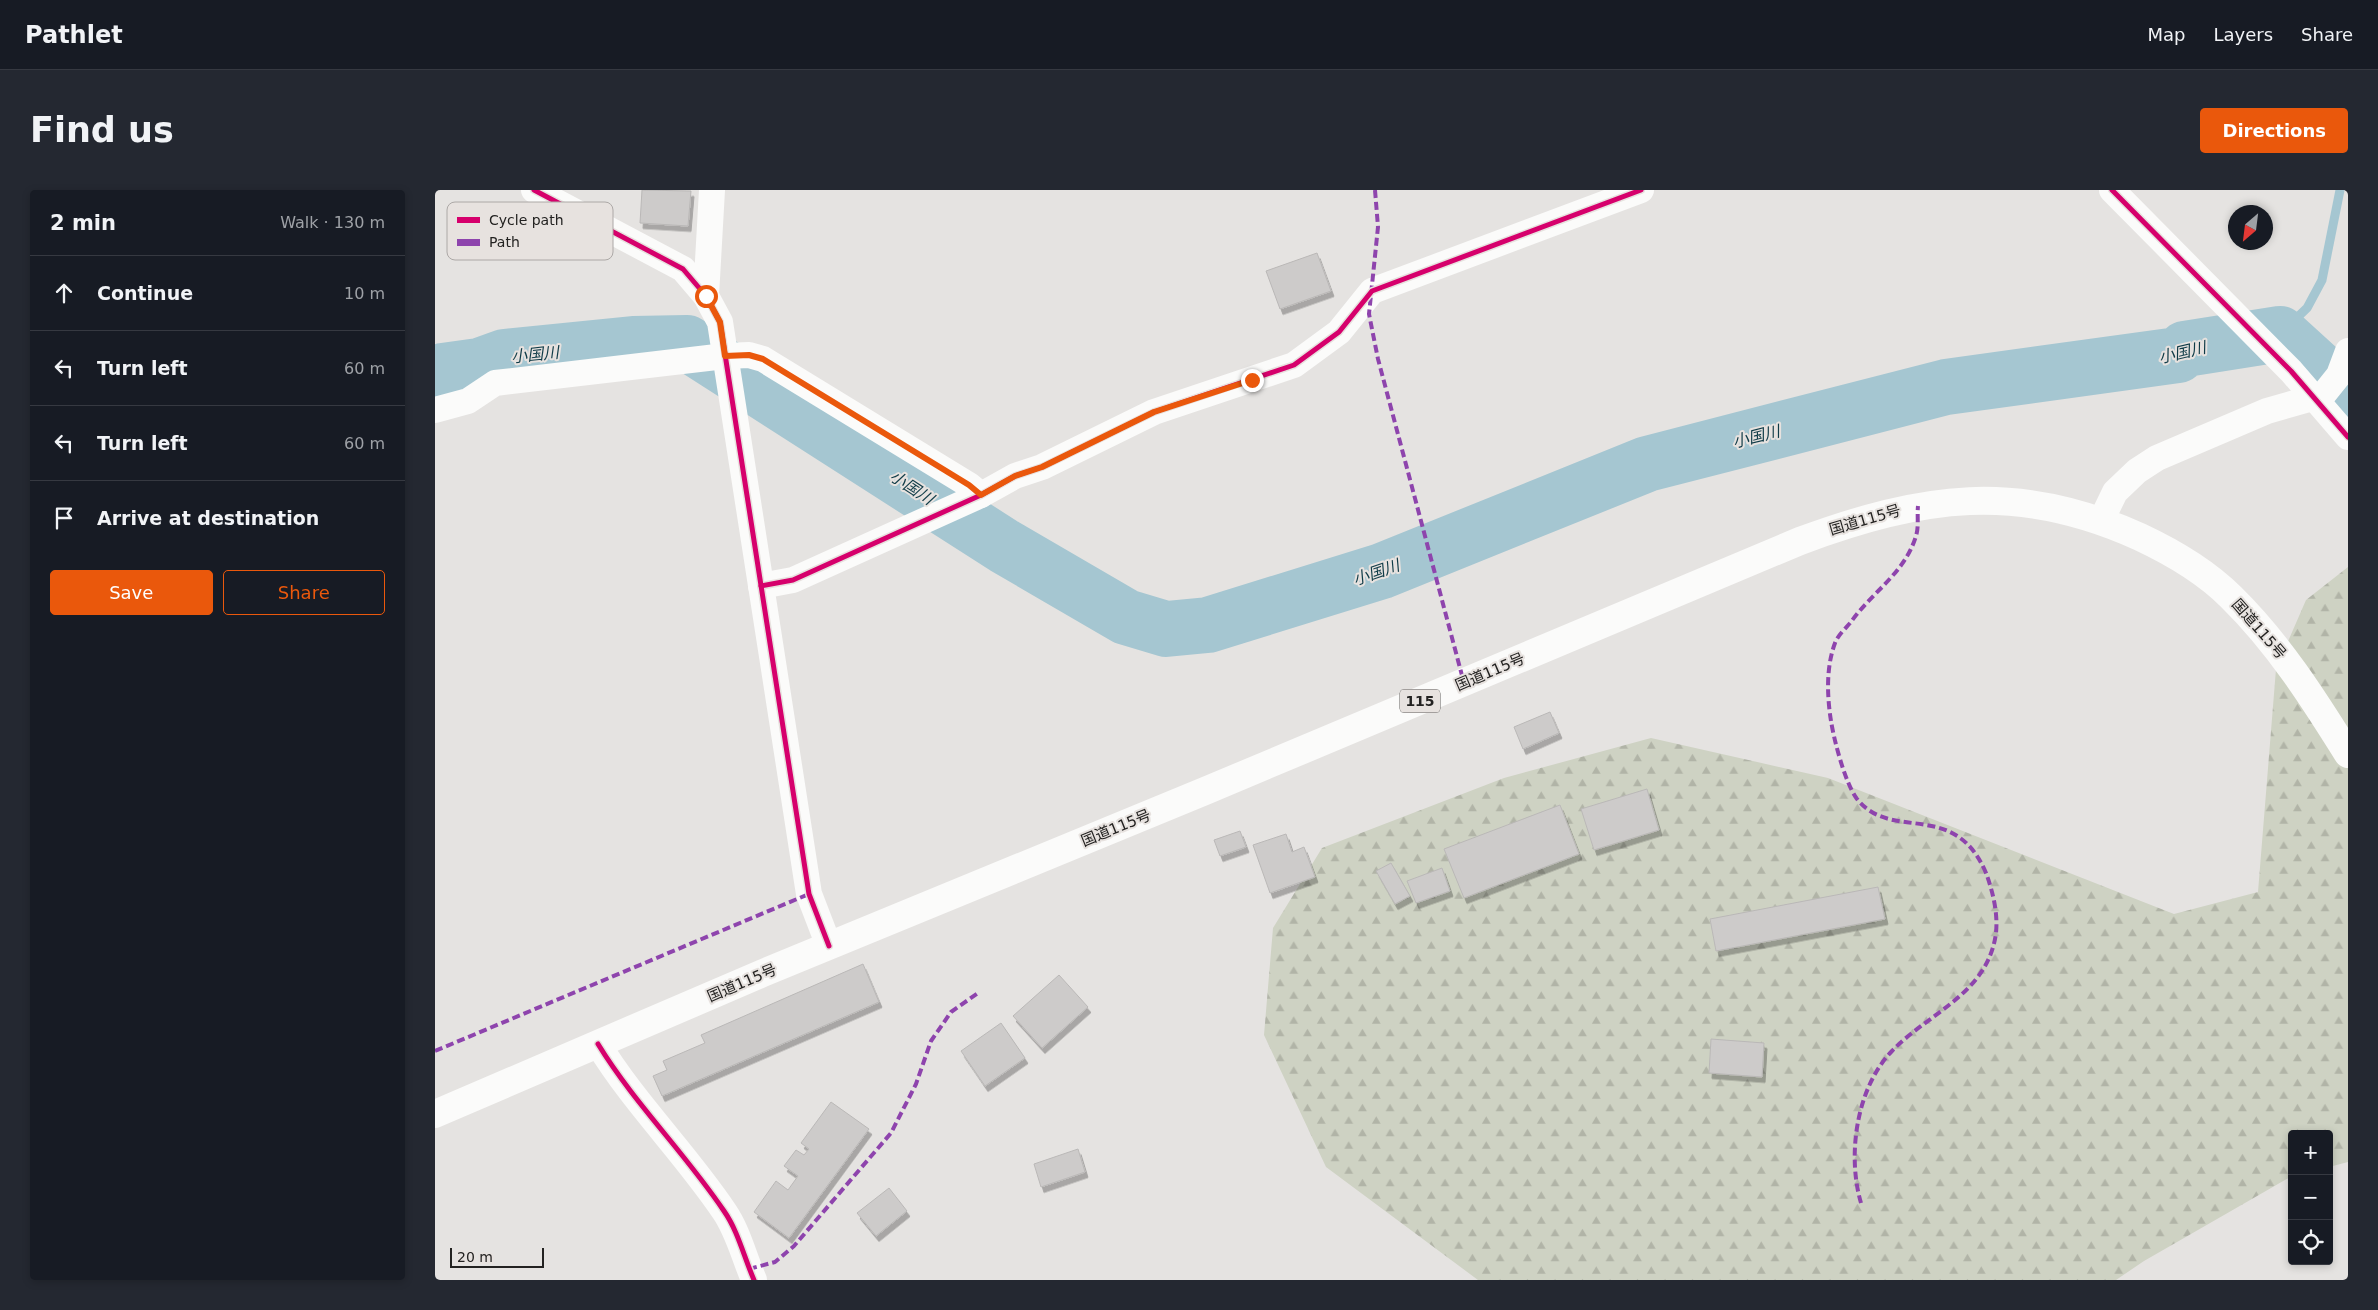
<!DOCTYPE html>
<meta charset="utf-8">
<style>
:root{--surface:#171b24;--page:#242831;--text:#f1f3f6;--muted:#9ea1a6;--line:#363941;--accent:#ea580c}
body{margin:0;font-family:"DejaVu Sans","Noto Sans JP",sans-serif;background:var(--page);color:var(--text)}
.controls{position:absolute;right:15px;bottom:15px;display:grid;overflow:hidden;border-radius:5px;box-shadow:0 2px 8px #0003}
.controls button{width:45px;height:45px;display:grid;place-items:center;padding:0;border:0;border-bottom:1px solid var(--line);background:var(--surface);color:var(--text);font:25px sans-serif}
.compass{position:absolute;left:1793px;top:15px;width:45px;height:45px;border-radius:50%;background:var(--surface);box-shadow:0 2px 8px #0003;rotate:208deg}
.scale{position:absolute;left:15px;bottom:12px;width:94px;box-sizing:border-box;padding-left:5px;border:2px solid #232221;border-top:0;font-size:14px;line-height:18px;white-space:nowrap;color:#232221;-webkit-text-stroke:4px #e7e2df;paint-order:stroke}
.stop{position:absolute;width:15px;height:15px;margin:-11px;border:4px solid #ea580c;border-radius:50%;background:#fff}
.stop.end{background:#ea580c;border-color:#fff;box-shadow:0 1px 5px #0008}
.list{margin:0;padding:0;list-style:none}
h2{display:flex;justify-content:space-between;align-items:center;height:65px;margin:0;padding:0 20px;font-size:21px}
h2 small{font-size:16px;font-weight:400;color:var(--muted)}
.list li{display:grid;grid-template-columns:32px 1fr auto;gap:15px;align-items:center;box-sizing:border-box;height:75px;padding:0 20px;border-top:1px solid var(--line)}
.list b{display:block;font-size:19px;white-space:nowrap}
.list em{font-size:16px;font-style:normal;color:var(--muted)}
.actions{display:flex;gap:10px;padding:15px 20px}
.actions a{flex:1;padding:11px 0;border:1px solid var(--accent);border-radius:5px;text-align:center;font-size:18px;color:var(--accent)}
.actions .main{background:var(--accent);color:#fff}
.icon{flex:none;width:28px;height:28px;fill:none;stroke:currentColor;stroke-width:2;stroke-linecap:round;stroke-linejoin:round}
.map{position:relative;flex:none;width:1913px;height:1090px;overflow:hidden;border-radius:5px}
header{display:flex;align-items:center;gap:30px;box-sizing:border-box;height:70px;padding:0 25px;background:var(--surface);border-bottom:1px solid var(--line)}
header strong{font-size:24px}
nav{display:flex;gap:28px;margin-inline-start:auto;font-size:18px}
.intro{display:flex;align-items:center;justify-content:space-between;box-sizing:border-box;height:120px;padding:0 30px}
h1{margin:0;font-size:35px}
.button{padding:12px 22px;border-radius:5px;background:var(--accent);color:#fff;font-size:18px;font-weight:700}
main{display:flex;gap:30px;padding:0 30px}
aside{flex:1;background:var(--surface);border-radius:5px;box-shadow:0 2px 8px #0003}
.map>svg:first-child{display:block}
.forest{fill:url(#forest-firs)}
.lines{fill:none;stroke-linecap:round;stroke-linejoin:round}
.stream{stroke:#a5c6d1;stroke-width:9}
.river{stroke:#a5c6d1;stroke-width:56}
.building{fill:#cdcbca;stroke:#bab8b7;filter:url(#shadow)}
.minor{stroke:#fbfbfa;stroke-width:26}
.trunk{stroke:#fbfbfa;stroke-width:28}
.quiet{stroke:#8e44ad;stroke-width:4;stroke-dasharray:8 4;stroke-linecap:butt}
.cycleway-casing{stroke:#e7e2df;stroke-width:8}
.cycleway{stroke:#d6006c;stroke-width:5}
.route{stroke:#ea580c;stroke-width:6}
.labels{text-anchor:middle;stroke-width:4;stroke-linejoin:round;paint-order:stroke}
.shield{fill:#e7e2df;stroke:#5e5c5a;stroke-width:1}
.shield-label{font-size:14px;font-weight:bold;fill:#232221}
.street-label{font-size:15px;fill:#232221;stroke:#e7e2df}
.water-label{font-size:16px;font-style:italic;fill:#0f3b47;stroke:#e7e2df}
.key{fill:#e7e2df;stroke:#aca8a6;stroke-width:1}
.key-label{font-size:14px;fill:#232221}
</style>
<header>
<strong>Pathlet</strong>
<nav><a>Map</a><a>Layers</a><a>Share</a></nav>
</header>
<div class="intro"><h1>Find us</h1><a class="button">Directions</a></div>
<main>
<aside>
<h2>2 min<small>Walk · 130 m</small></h2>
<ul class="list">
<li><svg class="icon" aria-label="ahead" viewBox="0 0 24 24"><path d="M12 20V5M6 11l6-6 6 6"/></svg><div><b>Continue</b></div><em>10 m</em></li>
<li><svg class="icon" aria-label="left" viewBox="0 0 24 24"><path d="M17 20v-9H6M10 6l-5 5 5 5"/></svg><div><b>Turn left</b></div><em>60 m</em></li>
<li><svg class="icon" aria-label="left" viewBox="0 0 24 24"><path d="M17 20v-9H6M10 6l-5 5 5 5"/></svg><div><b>Turn left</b></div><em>60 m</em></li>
<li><svg class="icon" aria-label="arrive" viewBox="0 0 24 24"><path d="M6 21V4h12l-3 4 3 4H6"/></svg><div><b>Arrive at destination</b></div></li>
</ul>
<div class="actions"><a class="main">Save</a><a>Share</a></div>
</aside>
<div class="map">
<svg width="1913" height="1090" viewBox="0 0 1913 1090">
<defs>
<pattern id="forest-firs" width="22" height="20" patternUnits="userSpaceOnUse" patternTransform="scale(1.25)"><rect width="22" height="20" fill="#ced2c3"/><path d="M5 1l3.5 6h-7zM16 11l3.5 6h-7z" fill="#b1b4a7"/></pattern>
<filter id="shadow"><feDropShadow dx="3" dy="5.5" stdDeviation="0" flood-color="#0004"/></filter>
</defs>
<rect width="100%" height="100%" fill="#e5e3e1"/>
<polygon class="forest" points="1913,377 1913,972 1894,977 1894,944 1857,944 1857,986 1709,1071 1681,1090 1043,1090 891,977 829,845 838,738 887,658 1069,588 1216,548 1393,588 1739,724 1823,702 1841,479 1871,410"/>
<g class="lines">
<polyline class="stream" points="1845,144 1872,118 1887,90 1905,0"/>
<polyline class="river" points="0,185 8,181 44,176 69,167 198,154 252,153 569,356 691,427 731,439 773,435 947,381 1212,274 1511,197 1743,165 1750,159 1845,144 1913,206"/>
</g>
<g class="building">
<polygon points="207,0 256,1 253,36 205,33"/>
<polygon points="882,63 896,101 845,119 831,81"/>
<polygon points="1115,522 1124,543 1088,559 1079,537"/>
<polygon points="1212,599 1224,640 1159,660 1146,619"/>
<polygon points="1125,615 1144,664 1029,708 1009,659"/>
<polygon points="805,641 811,657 785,666 779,650"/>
<polygon points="851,644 857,662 869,657 880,687 835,703 818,655"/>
<polygon points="956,673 975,706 960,714 941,681"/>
<polygon points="1007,678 1015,701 981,713 972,691"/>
<polygon points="1443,697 1450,729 1281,761 1275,729"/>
<polygon points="428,774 444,812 227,906 218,886 232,880 228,871 270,853 266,845"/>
<polygon points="624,785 653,817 607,858 578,826"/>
<polygon points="566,833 590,868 550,896 526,861"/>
<polygon points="1276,849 1329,853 1327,887 1274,883"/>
<polygon points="396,912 434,939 354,1048 319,1022 341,991 353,1000 363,986 349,976 361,960 369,965 374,959 366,953"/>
<polygon points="643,959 650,982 606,997 599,974"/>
<polygon points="454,998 472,1021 441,1046 422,1023"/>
</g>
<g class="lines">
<g class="minor">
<polyline points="99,0 248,79 271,106 285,132 374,704 394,756"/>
<polyline points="1677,0 1856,181 1913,247"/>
<polyline points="271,106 277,0"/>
<polyline points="0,220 33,211 60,193 290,166 314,165 328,169 534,295 546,305"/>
<polyline points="1666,331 1680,302 1702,281 1722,268 1832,221 1888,205 1904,185 1913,161"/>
<polyline points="326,396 358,390 546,305 580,286 607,277 719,222 859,175 904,142 937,101 1206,0"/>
<path d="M 163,854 C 199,913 250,963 289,1021 C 303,1041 309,1067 319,1090"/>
</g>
<path class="trunk" d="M 0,924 L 328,783 L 770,601 L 1365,351 C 1487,306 1582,291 1705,347 C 1737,362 1771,382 1796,407 C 1843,453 1878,508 1913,564"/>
<g class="quiet">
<polyline points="940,0 943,37 934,124 943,169 1029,493"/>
<polyline points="0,861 374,704"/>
<path d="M 1426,1013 C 1412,966 1421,898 1457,861 C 1493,823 1553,804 1561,743 C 1563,723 1558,702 1551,683 C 1519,608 1457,653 1422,609 C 1410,593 1399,550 1396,531 C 1392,506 1391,477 1400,453 C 1403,445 1411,438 1416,432 C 1437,402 1470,383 1481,346 C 1484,337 1482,325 1483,316"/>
<polyline points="314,1079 340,1072 359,1056 456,943 481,894 496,851 516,822 543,803"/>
</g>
<defs>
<g id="cycleway">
<polyline points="99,0 248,79 271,106 285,132 374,704 394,756"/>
<polyline points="1677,0 1856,181 1913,247"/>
<polyline points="326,396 358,390 546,305 580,286 607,277 719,222 859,175 904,142 937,101 1206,0"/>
<path d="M 163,854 C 199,913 250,963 289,1021 C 303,1041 309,1067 319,1090"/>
</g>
</defs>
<use href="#cycleway" class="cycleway-casing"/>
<use href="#cycleway" class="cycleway"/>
</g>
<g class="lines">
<polyline class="route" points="271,106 285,132 290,166 314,165 328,169 534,295 546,305 580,286 607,277 719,222 817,190"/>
</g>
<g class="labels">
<rect class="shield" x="965" y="499.5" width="40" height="23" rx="4"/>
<g class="shield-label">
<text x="985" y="516">115</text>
</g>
<g class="street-label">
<text transform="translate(1430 330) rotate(-16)" y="5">国道115号</text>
<text transform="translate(1824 439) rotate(49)" y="5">国道115号</text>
<text transform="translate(1055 482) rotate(-23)" y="5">国道115号</text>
<text transform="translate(681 638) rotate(-22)" y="5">国道115号</text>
<text transform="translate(307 793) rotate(-23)" y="5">国道115号</text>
</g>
<g class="water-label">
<text transform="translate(1747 162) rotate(-13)" y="6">小国川</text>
<text transform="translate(100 164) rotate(-6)" y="6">小国川</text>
<text transform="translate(1321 246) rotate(-14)" y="6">小国川</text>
<text transform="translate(477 297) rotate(33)" y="6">小国川</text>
<text transform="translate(941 382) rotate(-19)" y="6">小国川</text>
</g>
</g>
<rect x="12" y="12" width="166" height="58" rx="8" class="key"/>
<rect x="22" y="27" width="23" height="6" fill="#d6006c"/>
<rect x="22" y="49" width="23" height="7" fill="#8e44ad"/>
<g class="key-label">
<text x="54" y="35">Cycle path</text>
<text x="54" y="57">Path</text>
</g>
</svg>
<div class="controls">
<button>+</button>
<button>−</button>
<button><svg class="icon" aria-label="locate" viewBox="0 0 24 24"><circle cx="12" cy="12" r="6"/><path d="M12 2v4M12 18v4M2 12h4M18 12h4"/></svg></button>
</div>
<svg class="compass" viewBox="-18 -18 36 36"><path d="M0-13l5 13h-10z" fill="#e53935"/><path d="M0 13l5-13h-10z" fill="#9ea1a6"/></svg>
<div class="scale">20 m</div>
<div class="stop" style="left:271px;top:106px"></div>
<div class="stop end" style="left:817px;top:190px"></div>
</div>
</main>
